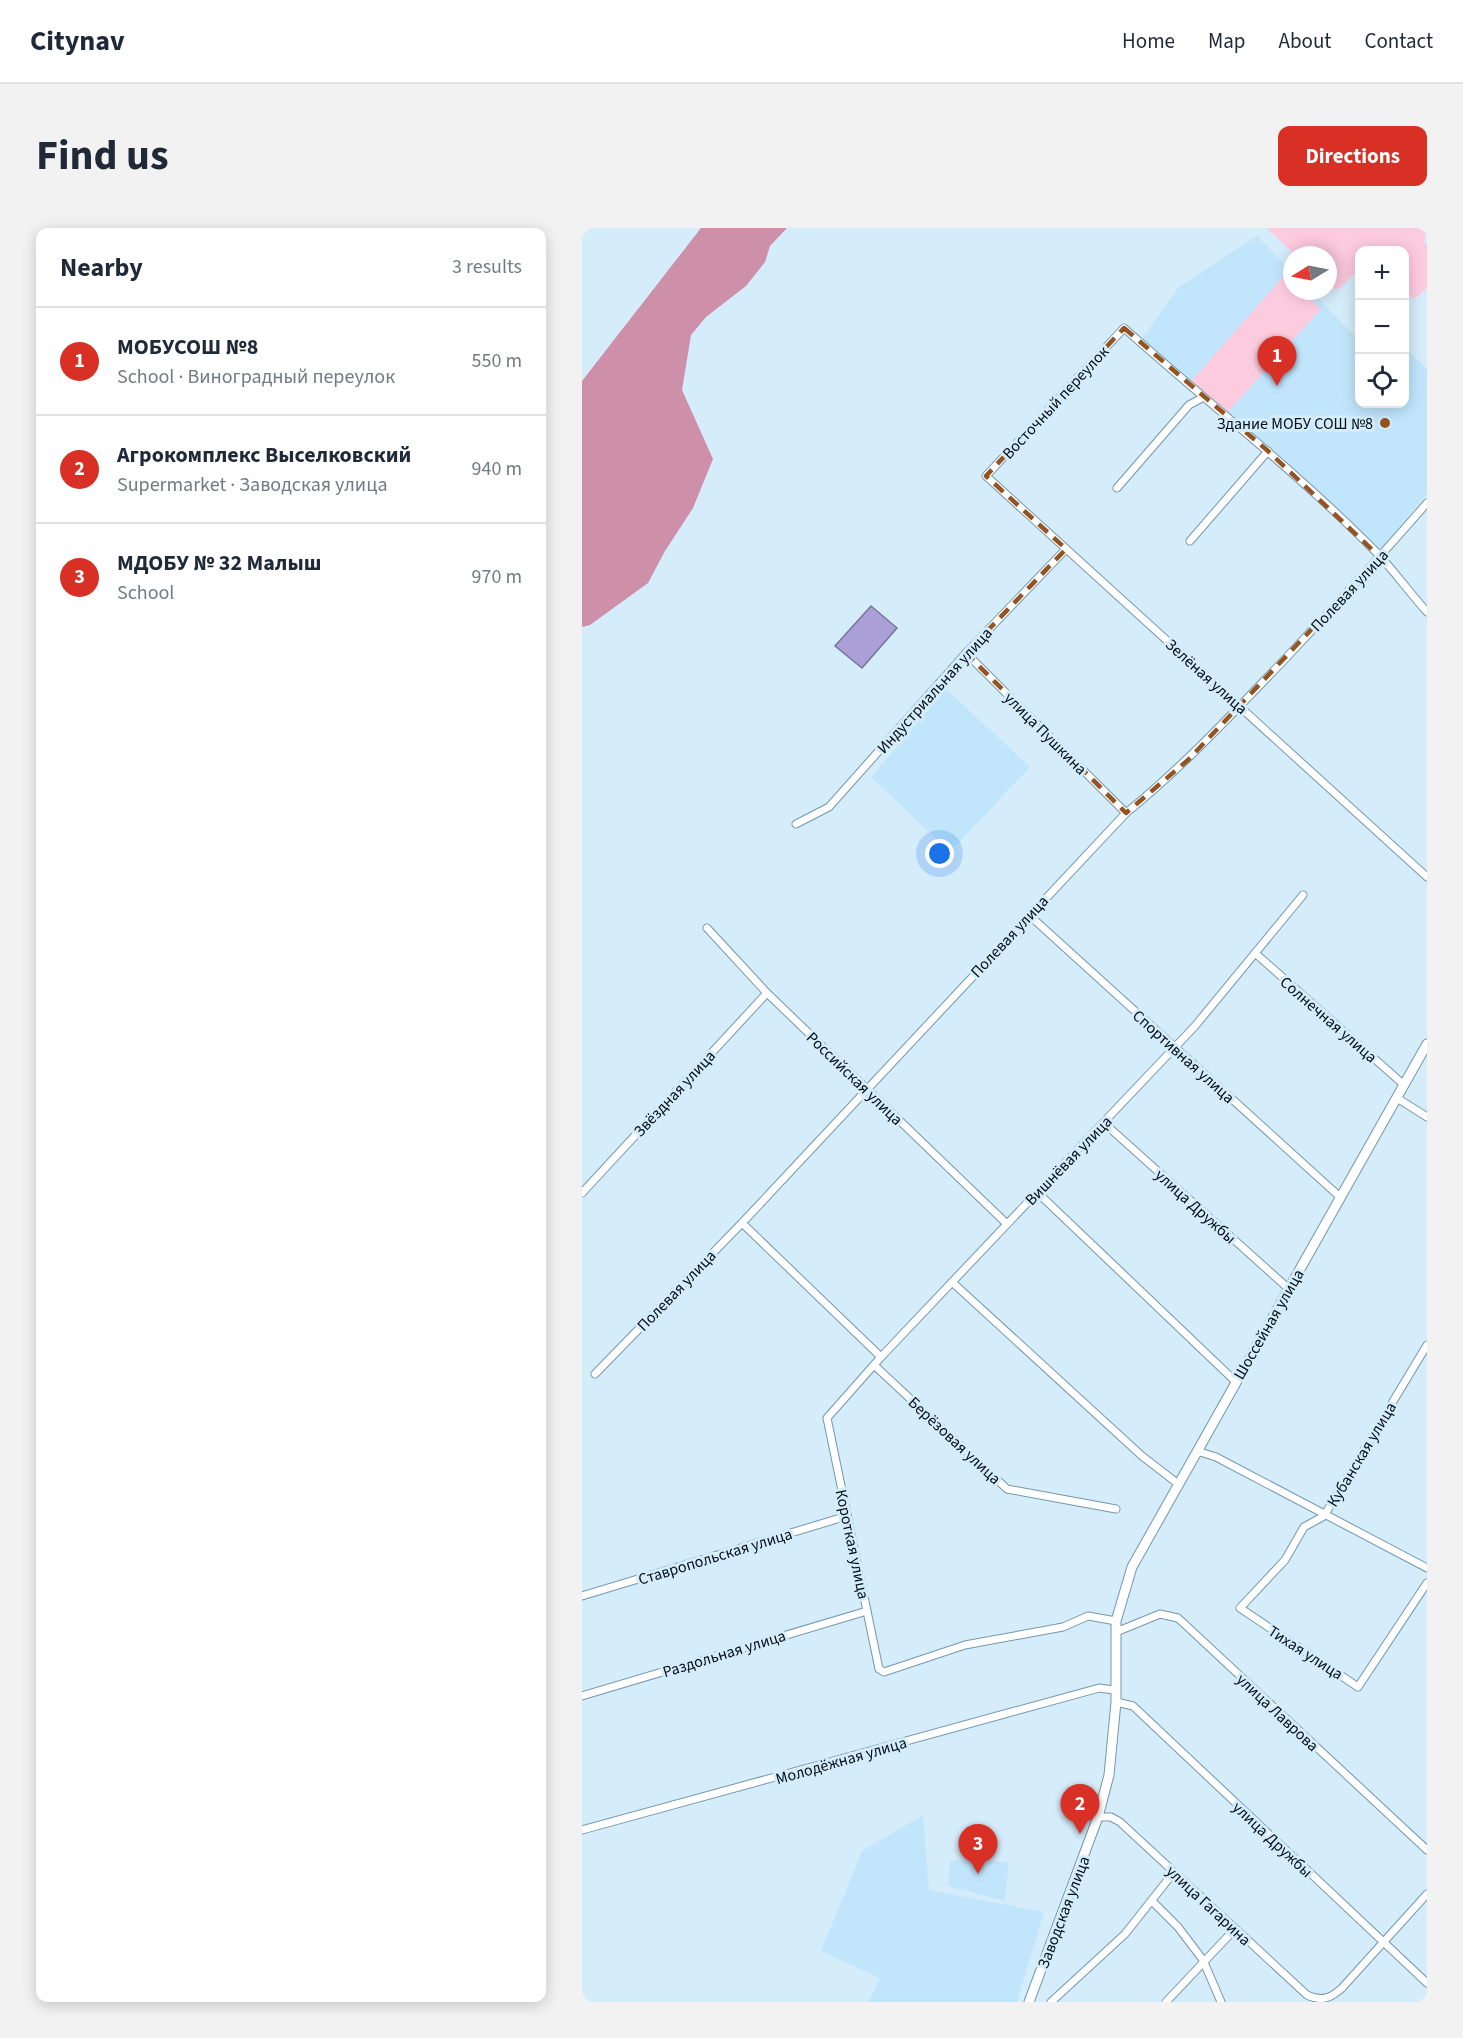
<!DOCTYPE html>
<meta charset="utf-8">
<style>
:root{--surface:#fff;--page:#f2f2f3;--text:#1f2937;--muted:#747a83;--line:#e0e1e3;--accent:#d93025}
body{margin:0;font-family:"Source Sans 3",sans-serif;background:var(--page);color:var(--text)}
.controls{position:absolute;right:18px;top:18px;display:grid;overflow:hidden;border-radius:12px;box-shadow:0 3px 15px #0003}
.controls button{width:54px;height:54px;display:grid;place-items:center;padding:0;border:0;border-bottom:2px solid var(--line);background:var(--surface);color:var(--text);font:30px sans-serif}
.compass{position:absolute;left:701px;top:18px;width:54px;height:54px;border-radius:50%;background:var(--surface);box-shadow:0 3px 15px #0003;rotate:260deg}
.you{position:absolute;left:358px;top:626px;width:21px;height:21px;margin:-15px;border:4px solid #fff;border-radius:50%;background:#1a73e8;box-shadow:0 0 0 9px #1a73e833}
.badge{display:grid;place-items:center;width:39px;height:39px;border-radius:50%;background:var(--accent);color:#fff;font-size:20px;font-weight:700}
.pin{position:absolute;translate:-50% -50px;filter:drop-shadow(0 2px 3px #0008)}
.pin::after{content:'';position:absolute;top:32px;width:21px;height:18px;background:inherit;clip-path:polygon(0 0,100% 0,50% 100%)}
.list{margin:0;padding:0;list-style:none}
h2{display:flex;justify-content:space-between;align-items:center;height:78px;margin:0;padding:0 24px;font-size:26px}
h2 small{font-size:20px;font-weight:400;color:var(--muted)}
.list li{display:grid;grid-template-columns:39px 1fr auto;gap:18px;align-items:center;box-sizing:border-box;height:108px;padding:0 24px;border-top:2px solid var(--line)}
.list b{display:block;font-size:22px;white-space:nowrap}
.list p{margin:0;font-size:20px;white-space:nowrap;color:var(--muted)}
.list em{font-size:20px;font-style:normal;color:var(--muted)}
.icon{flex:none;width:33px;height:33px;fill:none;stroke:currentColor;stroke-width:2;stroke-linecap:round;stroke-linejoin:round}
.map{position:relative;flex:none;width:845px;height:1774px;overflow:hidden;border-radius:12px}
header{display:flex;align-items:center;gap:36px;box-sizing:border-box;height:84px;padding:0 30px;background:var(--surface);border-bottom:2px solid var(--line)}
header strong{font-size:28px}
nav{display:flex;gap:33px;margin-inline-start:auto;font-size:21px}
.intro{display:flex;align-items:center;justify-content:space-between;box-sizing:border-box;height:144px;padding:0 36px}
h1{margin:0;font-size:42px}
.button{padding:15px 27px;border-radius:12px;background:var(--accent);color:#fff;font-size:21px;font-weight:700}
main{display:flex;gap:36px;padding:0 36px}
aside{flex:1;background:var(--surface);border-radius:12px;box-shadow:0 3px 15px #0003}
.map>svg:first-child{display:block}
.built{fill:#c1e6fc}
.green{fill:#fdcbde}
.forest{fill:#ce8fa8}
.water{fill:#ab9fd8;stroke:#79749e;stroke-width:1.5}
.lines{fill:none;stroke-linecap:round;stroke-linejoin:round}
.minor-casing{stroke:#7397ac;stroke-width:9}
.secondary-casing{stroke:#7397ac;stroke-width:11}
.minor{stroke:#fff;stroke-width:7}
.secondary{stroke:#fff;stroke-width:9}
.marked{fill:none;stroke:#955321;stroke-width:4.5;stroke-dasharray:12 8;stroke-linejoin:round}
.poi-dot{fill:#955321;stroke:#d5ecfa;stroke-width:2}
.labels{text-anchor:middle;stroke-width:6;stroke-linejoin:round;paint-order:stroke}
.street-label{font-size:16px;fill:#030f17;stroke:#d5ecfa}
.poi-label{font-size:16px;fill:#030f17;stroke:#d5ecfa;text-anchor:end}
</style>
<header>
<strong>Citynav</strong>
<nav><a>Home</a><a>Map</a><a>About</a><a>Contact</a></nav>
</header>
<div class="intro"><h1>Find us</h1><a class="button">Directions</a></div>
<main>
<aside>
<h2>Nearby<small>3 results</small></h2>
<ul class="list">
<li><span class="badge">1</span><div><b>МОБУСОШ №8</b><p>School · Виноградный переулок</p></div><em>550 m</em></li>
<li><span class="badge">2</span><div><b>Агрокомплекс Выселковский</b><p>Supermarket · Заводская улица</p></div><em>940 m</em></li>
<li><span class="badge">3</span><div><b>МДОБУ № 32 Малыш</b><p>School</p></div><em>970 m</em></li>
</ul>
</aside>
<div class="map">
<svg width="845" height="1774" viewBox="0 0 845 1774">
<rect width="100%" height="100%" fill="#d5ecfa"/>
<g class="built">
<polygon points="675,8 710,44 710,63 729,63 777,112 778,176 822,176 823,128 826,123 845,141 845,266 795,326 559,112 597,59"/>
<polygon points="364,461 448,539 368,624 289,549"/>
<polygon points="341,1587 347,1662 462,1684 435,1774 286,1774 298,1750 239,1723 280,1623"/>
<polygon points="368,1632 427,1634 423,1673 366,1658"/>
</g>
<g class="green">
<polygon points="685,0 845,0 842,14 845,17 845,60 832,71 823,67 822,22 778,22 777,42 755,62 746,56 746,27 713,27"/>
<polygon points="704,45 710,51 710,63 721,63 739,81 643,187 607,156"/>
</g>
<polygon class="forest" points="119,0 205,0 188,18 183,34 164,58 124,89 109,107 100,162 131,231 111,280 83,323 66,355 8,397 0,399 0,153"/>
<polygon class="water" points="289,378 315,400 280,440 253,418"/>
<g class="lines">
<defs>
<g id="minor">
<polyline points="535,260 607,177 620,170"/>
<polyline points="608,313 686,223"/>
<path d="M 845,384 C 829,366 814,346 798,328 C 718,246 627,176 542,100 L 404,248 L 845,649"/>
<polyline points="384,425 544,585"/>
<polyline points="214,596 247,579 384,425 484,321"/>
<polyline points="447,687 758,969"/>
<polyline points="125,700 185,765 425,996"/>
<polyline points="673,725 821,856"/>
<polyline points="815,870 845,889"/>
<polyline points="522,895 707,1061"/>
<polyline points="0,965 185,765"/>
<polyline points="456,965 653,1153"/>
<polyline points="160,995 299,1129"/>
<polyline points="370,1054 560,1228 595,1255"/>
<polyline points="845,1117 742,1288 722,1299 703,1332 658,1380 776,1459 845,1355"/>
<polyline points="292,1137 425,1261 534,1281"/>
<path d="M 13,1146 L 160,995 L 544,585 C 602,538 652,484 704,430 C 752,379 799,328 845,275"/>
<polyline points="615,1223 634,1229 845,1340"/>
<polyline points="0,1368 265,1288"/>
<polyline points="534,1393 506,1388 481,1399 383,1417 302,1444 297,1441 245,1190 299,1129 613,798 721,667"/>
<polyline points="534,1404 578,1386 596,1390 845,1622"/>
<polyline points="0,1468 285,1383"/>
<polyline points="534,1474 551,1478 845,1755"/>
<path d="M 516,1589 L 529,1589 L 538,1594 L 725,1767 C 740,1774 749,1770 760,1760 L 845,1666"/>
<polyline points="0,1602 517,1460 532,1462"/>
<polyline points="570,1673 596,1699 621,1732 639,1774"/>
<polyline points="469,1774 543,1706 592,1644"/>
<polyline points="584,1774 652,1702"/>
</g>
<polyline id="secondary" points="447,1774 516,1589 527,1547 534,1474 534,1393 550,1339 845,816"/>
</defs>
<use href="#minor" class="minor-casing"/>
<use href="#secondary" class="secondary-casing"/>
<use href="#minor" class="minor"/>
<use href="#secondary" class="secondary"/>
</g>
<path class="marked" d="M 542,100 L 686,223 L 798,329 L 606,532 L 544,585 L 384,425 L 484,321 L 404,248 Z"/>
<circle class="poi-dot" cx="803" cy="195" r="6"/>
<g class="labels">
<g class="street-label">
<text transform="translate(473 174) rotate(-47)" y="6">Восточный переулок</text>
<text transform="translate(767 362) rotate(-47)" y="6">Полевая улица</text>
<text transform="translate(625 448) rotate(42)" y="6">Зелёная улица</text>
<text transform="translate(352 462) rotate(-48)" y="6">Индустриальная улица</text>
<text transform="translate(464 505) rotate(45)" y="6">улица Пушкина</text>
<text transform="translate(427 708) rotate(-47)" y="6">Полевая улица</text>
<text transform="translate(747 791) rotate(41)" y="6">Солнечная улица</text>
<text transform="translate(602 828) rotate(42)" y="6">Спортивная улица</text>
<text transform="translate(273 850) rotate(44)" y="6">Российская улица</text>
<text transform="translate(92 865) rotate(-47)" y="6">Звёздная улица</text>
<text transform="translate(486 932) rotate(-46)" y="6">Вишнёвая улица</text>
<text transform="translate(614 978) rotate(42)" y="6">улица Дружбы</text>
<text transform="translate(94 1062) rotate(-46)" y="6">Полевая улица</text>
<text transform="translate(686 1096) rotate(-60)" y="6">Шоссейная улица</text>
<text transform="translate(373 1212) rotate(43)" y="6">Берёзовая улица</text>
<text transform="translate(779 1226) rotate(-59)" y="6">Кубанская улица</text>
<text transform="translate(271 1316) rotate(78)" y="6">Короткая улица</text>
<text transform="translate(133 1328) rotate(-17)" y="6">Ставропольская улица</text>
<text transform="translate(724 1424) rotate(33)" y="6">Тихая улица</text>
<text transform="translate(142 1425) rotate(-17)" y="6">Раздольная улица</text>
<text transform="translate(696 1484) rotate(43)" y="6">улица Лаврова</text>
<text transform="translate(259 1532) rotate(-16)" y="6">Молодёжная улица</text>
<text transform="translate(691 1611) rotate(43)" y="6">улица Дружбы</text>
<text transform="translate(627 1677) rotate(43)" y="6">улица Гагарина</text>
<text transform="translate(481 1684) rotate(-69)" y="6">Заводская улица</text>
</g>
<g class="poi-label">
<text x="791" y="201">Здание МОБУ СОШ №8</text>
</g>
</g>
</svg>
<div class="controls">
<button>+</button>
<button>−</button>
<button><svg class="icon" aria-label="locate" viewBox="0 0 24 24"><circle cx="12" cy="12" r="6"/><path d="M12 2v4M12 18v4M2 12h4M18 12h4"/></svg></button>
</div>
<svg class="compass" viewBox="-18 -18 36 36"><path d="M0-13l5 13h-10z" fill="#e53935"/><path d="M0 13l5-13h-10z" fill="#747a83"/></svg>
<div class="you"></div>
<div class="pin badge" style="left:695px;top:158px">1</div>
<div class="pin badge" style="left:498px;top:1606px">2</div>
<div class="pin badge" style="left:396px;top:1646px">3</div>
</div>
</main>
